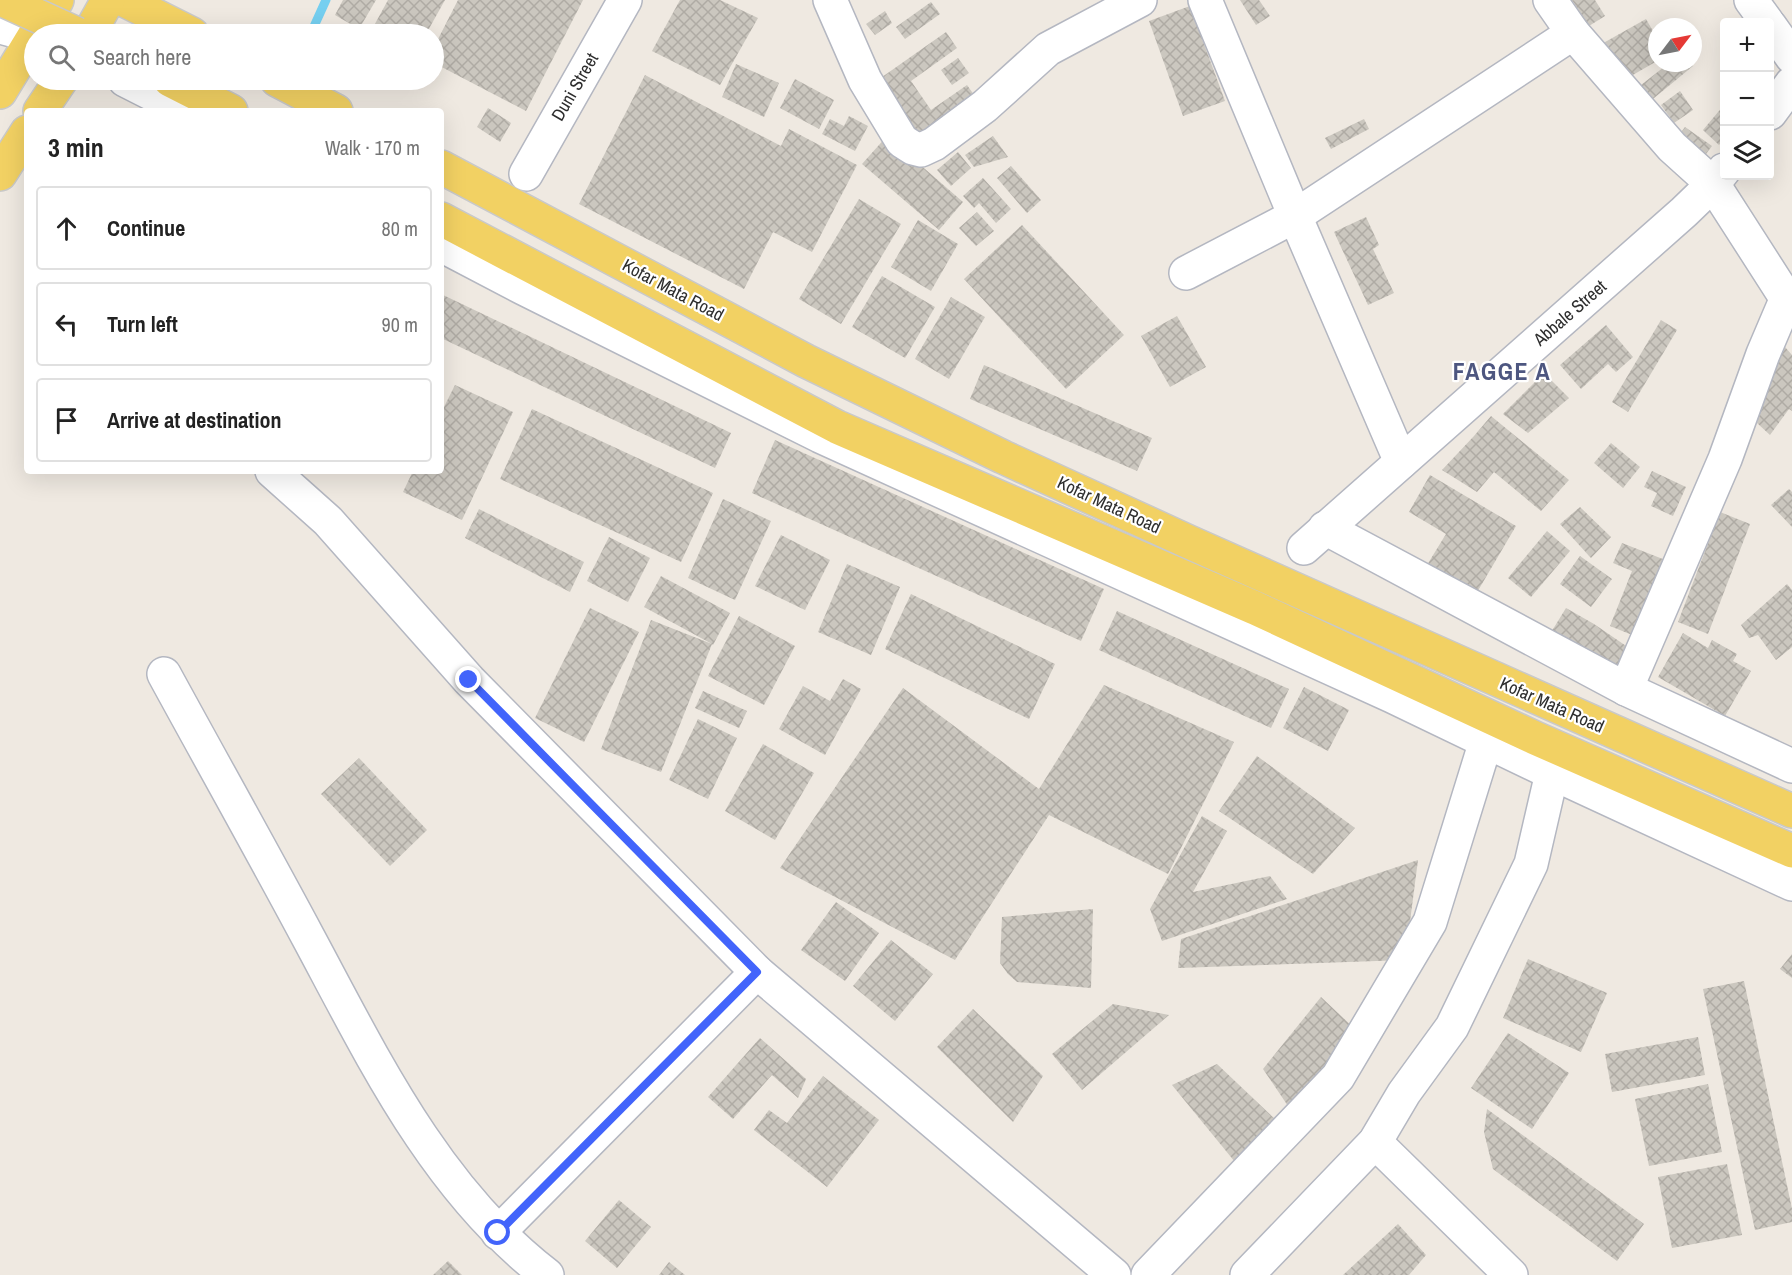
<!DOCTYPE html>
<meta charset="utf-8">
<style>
:root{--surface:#fff;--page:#f2f2f2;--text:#222;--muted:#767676;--line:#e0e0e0}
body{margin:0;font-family:"Archivo Narrow",sans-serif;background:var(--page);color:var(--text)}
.controls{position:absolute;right:18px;top:18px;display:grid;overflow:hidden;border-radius:6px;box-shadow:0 6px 24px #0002}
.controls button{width:54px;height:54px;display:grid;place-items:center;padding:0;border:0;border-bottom:2px solid var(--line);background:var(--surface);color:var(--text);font:30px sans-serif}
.compass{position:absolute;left:1648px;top:18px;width:54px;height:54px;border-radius:50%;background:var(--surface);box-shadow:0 6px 24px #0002;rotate:58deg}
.stop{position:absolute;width:18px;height:18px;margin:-14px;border:4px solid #4264fb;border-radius:50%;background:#fff}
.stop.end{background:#4264fb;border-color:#fff;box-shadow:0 2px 6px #0008}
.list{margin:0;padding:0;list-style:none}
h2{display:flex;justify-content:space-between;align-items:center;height:78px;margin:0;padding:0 24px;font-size:26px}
h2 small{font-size:20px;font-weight:400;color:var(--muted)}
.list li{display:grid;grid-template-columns:39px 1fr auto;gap:18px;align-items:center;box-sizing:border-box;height:84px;margin:0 12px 12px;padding:0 12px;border:2px solid var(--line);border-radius:6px}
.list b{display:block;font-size:22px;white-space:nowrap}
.list em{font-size:20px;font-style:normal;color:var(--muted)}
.icon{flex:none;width:33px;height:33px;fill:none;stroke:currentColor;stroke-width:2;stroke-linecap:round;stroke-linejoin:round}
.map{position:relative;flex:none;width:1792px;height:1275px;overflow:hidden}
.search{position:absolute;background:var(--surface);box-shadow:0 6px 24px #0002;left:24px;top:24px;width:420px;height:66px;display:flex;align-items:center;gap:15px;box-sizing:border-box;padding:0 21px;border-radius:33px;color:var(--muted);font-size:22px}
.panel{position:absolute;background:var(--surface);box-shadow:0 6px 24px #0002;left:24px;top:108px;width:420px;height:366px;border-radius:6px}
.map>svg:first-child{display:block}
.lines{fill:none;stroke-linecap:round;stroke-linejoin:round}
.stream{stroke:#75cff0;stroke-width:9}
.building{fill:url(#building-cross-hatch)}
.minor-casing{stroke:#b4b7c1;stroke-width:36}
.major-casing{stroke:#c9c9c9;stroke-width:36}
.minor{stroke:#fff;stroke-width:33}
.major{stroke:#f2d163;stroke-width:33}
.major-bridge-casing{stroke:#c9c9c9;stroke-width:36;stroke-linecap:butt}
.major-bridge{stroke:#f2d163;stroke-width:33}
.route{stroke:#4264fb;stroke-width:8}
.labels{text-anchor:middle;stroke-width:4.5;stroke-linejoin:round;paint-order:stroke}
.street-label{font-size:18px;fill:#2e2e2e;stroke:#fff}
.district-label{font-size:24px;font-weight:bold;letter-spacing:1.5px;fill:#4d5680;stroke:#fff}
</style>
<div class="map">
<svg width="1792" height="1275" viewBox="0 0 1792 1275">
<defs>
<pattern id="building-cross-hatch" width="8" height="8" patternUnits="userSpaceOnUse" patternTransform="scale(1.5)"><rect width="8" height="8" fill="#cbc7bf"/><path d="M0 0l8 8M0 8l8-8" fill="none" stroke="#afaba4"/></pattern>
</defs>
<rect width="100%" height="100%" fill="#efe9e1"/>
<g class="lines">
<polyline class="stream" points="311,33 326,0"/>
</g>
<g class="building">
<polygon points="343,0 376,0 359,29 335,15"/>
<polygon points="388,0 445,0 426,34 373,34 370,33"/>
<polygon points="458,0 583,0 526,111 434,63 434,47"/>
<polygon points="680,0 720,0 758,18 720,85 652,51"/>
<polygon points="1240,0 1259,0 1270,16 1256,25"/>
<polygon points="1572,0 1595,0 1605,16 1589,26"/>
<polygon points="931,2 940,14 905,39 896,27"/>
<polygon points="1190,6 1225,101 1183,116 1149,21"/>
<polygon points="885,11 892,23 875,35 866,24"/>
<polygon points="1646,19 1657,38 1657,61 1619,83 1598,46"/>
<polygon points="946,32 957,48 911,81 931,110 967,85 979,102 919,144 875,82"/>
<polygon points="958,58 969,73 952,85 941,70"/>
<polygon points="1669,63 1691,63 1693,66 1648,103 1636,89"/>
<polygon points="736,64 779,83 764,117 722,97"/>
<polygon points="645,75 781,146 789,129 857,165 812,252 773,232 744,289 579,204"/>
<polygon points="795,79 834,100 819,129 780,108"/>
<polygon points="387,80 409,80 404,89"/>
<polygon points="1680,91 1693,110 1674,123 1661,105"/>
<polygon points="1724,105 1724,139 1719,145 1703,130"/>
<polygon points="488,108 511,123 500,142 477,127"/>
<polygon points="849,116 868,126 855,151 822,134 830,119 844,126"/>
<polygon points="1364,119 1369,129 1331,149 1325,138"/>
<polygon points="1685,127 1712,146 1703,158 1676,139"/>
<polygon points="887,136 963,202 939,230 862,164"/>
<polygon points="993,136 1008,157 974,167 965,155"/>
<polygon points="958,152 971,168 951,186 937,170"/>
<polygon points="1011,166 1041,200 1027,213 997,178"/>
<polygon points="983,178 1011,209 996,223 979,203 974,208 963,196"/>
<polygon points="859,199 901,224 841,324 799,299"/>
<polygon points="977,212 994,231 976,246 959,228"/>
<polygon points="1366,217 1379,245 1373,249 1394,293 1368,305 1334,232"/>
<polygon points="918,220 958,244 931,291 891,267"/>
<polygon points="1022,225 1124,335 1066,389 964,279"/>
<polygon points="882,276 935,307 905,358 852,327"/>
<polygon points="441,294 731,433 715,468 441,338"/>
<polygon points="951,297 985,317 949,379 915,359"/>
<polygon points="1177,316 1206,367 1170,387 1141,336"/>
<polygon points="1661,320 1677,330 1628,412 1612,402"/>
<polygon points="1606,325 1633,357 1616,372 1608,364 1581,389 1560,365"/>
<polygon points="1778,339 1792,355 1792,411 1789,409 1770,435 1757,423"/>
<polygon points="984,365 1152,438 1137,471 970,399"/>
<polygon points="1544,373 1569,398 1528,433 1503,414"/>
<polygon points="455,385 513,412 462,520 403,492 413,471 441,471 441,413"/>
<polygon points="532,409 713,493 681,562 500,479"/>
<polygon points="1491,416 1569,480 1541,511 1494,472 1477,492 1442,470 1474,436"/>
<polygon points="775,440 1104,589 1081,641 752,493"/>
<polygon points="1611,443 1640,467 1623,488 1594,463"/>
<polygon points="1652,471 1686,487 1673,516 1651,506 1657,493 1644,487"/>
<polygon points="1430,475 1516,526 1476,594 1427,565 1446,534 1409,512"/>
<polygon points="1789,489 1792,492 1792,527 1771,505"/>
<polygon points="723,499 771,521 735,600 688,578"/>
<polygon points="1580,507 1611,537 1591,558 1560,524"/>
<polygon points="479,509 584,562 570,592 465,538"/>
<polygon points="1720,512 1750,524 1708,634 1678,622"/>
<polygon points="1547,531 1570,551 1531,597 1508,578"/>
<polygon points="781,535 830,560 805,610 755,586"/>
<polygon points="609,537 650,558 628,602 587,581"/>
<polygon points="1622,543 1673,563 1642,639 1610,626 1632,571 1613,563"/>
<polygon points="1580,556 1612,579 1591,607 1560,584"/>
<polygon points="847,564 900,587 871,655 818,632"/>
<polygon points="661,576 730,613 713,645 712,644 661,772 601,749 651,620 712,644 644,607"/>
<polygon points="1787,584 1792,590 1792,647 1776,660 1758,635 1749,638 1741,625"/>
<polygon points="911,594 1055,664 1029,719 885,649"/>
<polygon points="590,608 639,632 584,742 535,718"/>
<polygon points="1566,608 1594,624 1632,650 1616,676 1550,634"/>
<polygon points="1117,611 1289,689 1271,728 1099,650"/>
<polygon points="739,616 795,646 764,705 708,676"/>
<polygon points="1683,633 1708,648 1712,640 1737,654 1733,661 1751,671 1725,716 1658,677"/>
<polygon points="843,679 861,689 825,755 779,729 803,686 830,701"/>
<polygon points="1104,685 1234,742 1168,874 1049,815 955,960 780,868 903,688 1039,789"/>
<polygon points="1304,687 1349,710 1328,751 1283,728"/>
<polygon points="703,691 747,711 739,728 695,708"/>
<polygon points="698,719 737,738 708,799 669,780"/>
<polygon points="763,744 814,773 775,840 725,811"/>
<polygon points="1257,756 1355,828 1313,874 1219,811"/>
<polygon points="359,758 427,830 390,866 321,794"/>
<polygon points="1202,816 1227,831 1193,892 1270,876 1287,899 1162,941 1150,909"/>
<polygon points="1418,860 1405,960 1178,968 1181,939"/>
<polygon points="836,902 879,933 845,981 801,950"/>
<polygon points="1093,909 1091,988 1017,982 1008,974 1000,963 1002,917"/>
<polygon points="891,940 933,974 895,1021 853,986"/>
<polygon points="1792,954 1792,978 1780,969"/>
<polygon points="1528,959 1607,993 1581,1052 1503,1018"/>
<polygon points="1744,981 1792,1209 1792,1222 1755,1230 1703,989"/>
<polygon points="1321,997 1356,1030 1290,1109 1263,1069"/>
<polygon points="1113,1004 1169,1015 1082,1090 1052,1054"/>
<polygon points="973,1009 1043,1076 1013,1122 937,1047"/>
<polygon points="1508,1033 1569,1073 1532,1129 1471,1088"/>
<polygon points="1698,1037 1705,1075 1612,1092 1605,1054"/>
<polygon points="760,1038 806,1079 798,1098 772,1075 733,1119 708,1097"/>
<polygon points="1217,1064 1278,1122 1235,1162 1172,1085"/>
<polygon points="823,1076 879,1120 827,1187 754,1130 769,1110 787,1123"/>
<polygon points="1708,1084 1722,1152 1649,1166 1635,1099"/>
<polygon points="1487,1109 1644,1224 1617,1261 1493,1169 1484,1132"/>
<polygon points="1727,1164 1742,1235 1672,1248 1658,1177"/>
<polygon points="619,1200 651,1227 617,1268 585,1241"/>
<polygon points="1398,1224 1426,1255 1409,1275 1343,1275"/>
<polygon points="448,1261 462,1275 433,1275"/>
<polygon points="669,1262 685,1275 659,1275"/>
</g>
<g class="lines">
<defs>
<g id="minor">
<polyline points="830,0 865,80 902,141 913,148 921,150 934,144 985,106 1048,49 1140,0"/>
<polyline points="1205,0 1295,216 1401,462"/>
<polyline points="1550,0 1573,33 1672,147 1713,184 1792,307"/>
<polyline points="1751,0 1767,22"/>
<polyline points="1770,26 1792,57"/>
<polyline points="0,27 34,36"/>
<polyline points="125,80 186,111"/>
<polyline points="1770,113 1792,83"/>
<polyline points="526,174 625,0"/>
<polyline points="441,245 523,288 820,436 1392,696 1552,773 1792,884"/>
<polyline points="1186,273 1295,216 1573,33"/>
<polyline points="272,471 328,521 469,680 757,972 1114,1275"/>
<polyline points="1325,528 1626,689 1792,766"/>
<polyline points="1304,548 1684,212 1713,184 1724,170"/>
<path d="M 164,674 C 212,762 261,849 308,937 C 373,1058 435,1189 547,1275"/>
<polyline points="1626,689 1725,459 1763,354 1786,300"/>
<polyline points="1375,1142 1511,1275"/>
<polyline points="498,1233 757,972"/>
<polyline points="1148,1275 1338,1077 1430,922 1486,741"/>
<polyline points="1247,1275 1375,1142 1404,1093 1452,1027 1531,864 1552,773"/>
</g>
<g id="major">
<polyline points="124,0 192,34"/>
<polyline points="36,34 57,0"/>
<polyline points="89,34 108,0"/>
<polyline points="170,80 231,111"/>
<polyline points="277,80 336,111"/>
<polyline points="0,92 34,36"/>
<polyline points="40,111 61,80"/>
<polyline points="441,167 806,361 1003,457 1189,542 1792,811"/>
<polyline points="0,174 27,132"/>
<polyline points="441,219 837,427 1255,608 1535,738 1792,851"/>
</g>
</defs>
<use href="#minor" class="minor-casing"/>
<use href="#major" class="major-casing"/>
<use href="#minor" class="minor"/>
<use href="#major" class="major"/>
<defs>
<polyline id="major-bridge" points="3,0 77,34"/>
</defs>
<use href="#major-bridge" class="major-bridge-casing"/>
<use href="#major-bridge" class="major-bridge"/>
</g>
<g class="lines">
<polyline class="route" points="469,680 757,972 498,1233"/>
</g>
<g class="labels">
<g class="street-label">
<text transform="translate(575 87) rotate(-60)" y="6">Duni Street</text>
<text transform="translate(673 290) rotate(28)" y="6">Kofar Mata Road</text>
<text transform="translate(1570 313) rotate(-41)" y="6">Abbale Street</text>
<text transform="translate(1109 505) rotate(25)" y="6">Kofar Mata Road</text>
<text transform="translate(1552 705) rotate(24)" y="6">Kofar Mata Road</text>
</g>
<g class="district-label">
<text x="1502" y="380">FAGGE A</text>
</g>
</g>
</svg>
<div class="controls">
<button>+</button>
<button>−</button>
<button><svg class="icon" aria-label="layers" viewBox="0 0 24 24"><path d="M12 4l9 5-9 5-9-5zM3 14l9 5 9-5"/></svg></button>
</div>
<svg class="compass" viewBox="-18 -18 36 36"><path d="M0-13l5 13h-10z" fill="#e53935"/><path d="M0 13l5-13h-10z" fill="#767676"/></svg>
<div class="stop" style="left:498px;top:1233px"></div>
<div class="stop end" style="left:469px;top:680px"></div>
<div class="search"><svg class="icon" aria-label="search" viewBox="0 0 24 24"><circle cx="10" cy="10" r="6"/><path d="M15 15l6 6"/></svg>Search here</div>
<section class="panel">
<h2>3 min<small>Walk · 170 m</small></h2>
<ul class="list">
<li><svg class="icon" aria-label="ahead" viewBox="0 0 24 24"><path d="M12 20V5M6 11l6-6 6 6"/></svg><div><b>Continue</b></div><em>80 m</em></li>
<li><svg class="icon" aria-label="left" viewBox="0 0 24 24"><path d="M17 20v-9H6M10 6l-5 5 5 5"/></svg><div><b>Turn left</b></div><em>90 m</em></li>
<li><svg class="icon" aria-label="arrive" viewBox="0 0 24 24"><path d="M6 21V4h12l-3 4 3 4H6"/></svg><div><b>Arrive at destination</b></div></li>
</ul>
</section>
</div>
